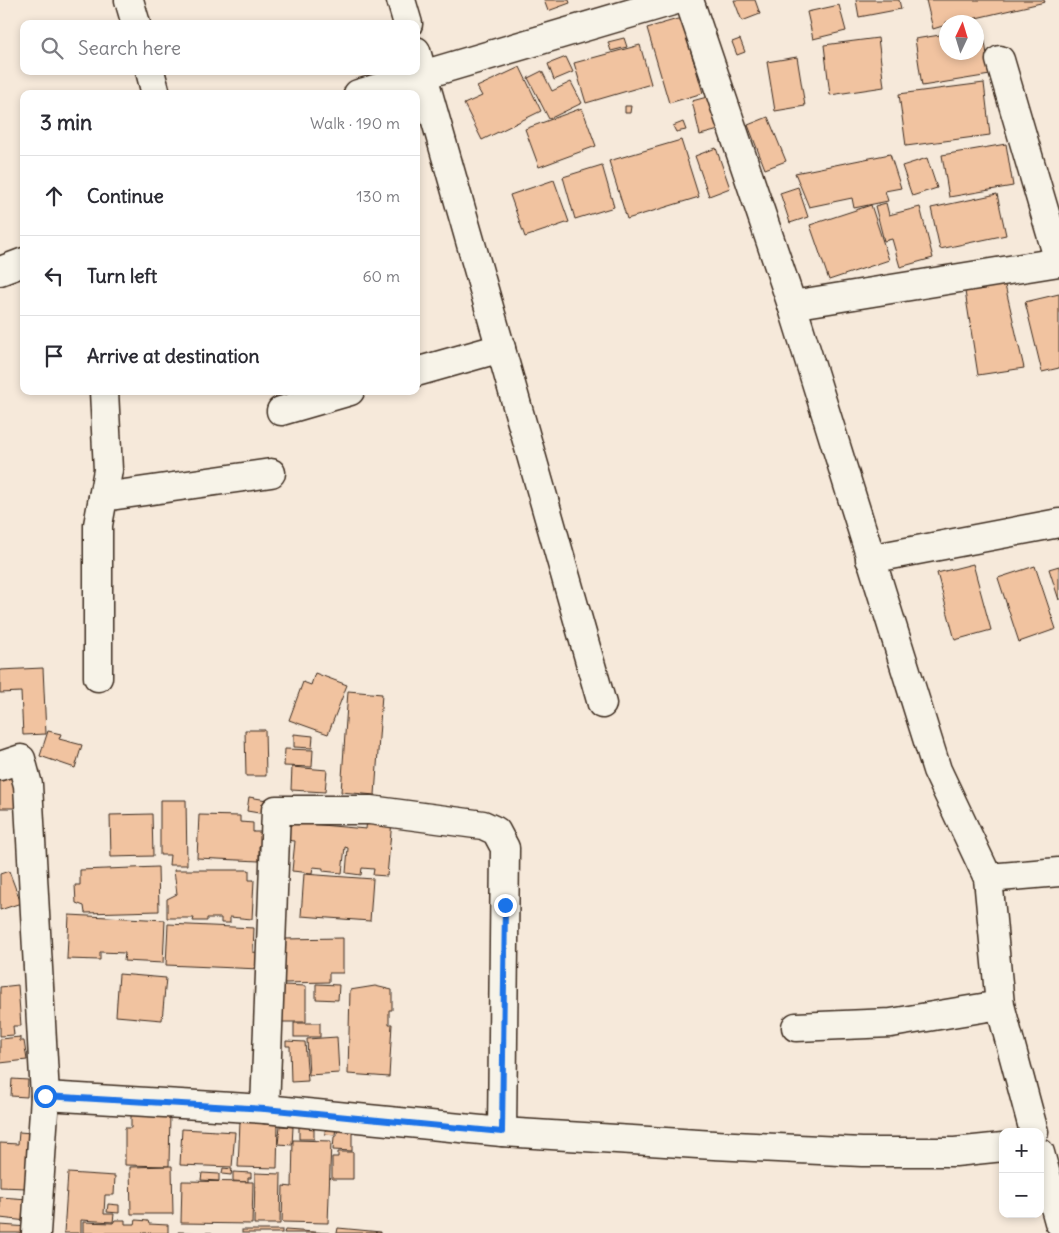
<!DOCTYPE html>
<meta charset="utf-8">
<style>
:root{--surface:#fff;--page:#f2f2f3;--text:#2b2b33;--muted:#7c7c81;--line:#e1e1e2}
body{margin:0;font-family:Delius,sans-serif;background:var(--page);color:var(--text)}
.controls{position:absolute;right:15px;bottom:15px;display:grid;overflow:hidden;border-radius:10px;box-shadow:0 2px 8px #0003}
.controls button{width:45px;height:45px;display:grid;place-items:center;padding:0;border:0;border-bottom:1px solid var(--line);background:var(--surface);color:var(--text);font:25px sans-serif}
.compass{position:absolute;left:939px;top:15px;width:45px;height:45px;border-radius:50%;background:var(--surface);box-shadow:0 2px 8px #0003;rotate:4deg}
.stop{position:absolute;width:15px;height:15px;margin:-11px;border:4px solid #1a73e8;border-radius:50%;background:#fff}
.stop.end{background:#1a73e8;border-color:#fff;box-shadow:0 1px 5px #0008}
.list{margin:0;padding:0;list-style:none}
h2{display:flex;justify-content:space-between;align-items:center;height:65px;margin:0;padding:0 20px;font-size:21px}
h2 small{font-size:16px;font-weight:400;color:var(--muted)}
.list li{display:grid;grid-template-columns:32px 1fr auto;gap:15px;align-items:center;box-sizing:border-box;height:80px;padding:0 20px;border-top:1px solid var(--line)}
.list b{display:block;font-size:19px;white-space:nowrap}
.list em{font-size:16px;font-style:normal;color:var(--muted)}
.icon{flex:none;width:28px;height:28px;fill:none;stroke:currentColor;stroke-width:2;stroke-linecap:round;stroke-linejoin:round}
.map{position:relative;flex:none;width:1059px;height:1233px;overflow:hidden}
.search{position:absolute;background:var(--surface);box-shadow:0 2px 8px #0003;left:20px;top:20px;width:400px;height:55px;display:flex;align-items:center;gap:12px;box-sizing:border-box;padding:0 18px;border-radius:10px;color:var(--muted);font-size:19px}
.panel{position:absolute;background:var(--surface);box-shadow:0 2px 8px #0003;left:20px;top:90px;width:400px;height:305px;border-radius:10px}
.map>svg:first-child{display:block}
.building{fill:#f1c3a0;stroke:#3b2a1e}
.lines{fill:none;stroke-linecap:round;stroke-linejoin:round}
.minor-casing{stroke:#3b2a1e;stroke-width:31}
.minor{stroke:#f7f3e8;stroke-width:28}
.route{stroke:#1a73e8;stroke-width:6}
</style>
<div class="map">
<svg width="1059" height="1233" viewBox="0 0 1059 1233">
<rect width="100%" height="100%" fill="#f6e9da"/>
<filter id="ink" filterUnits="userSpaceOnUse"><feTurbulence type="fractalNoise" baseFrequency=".02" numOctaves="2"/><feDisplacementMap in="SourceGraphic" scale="10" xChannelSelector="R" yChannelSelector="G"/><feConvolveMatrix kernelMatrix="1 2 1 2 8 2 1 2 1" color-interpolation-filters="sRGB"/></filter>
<g filter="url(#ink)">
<g class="building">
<polygon points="544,0 569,0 570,3 548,11"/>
<polygon points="734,0 755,0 760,14 742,21"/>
<polygon points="856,0 899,0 901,9 859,17"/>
<polygon points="926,0 1044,0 1045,2 959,22 946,22 946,25 933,29"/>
<polygon points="839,5 846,31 813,39 807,12"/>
<polygon points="681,18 703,93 669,103 647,28"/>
<polygon points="983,28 990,75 922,86 915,39 946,34 946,52 976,52 976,29"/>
<polygon points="624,38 627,47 611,51 608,42"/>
<polygon points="878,38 884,87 830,95 824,45"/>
<polygon points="740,39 745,52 737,55 732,42"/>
<polygon points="640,45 651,84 586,103 574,63"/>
<polygon points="566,57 573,72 554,80 548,64"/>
<polygon points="797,57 805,106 775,111 767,62"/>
<polygon points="520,67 541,111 482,140 464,104 482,96 477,87"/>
<polygon points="542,71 552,91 571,82 582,103 549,119 528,78"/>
<polygon points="984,83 990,135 906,146 899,94"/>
<polygon points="711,96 719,130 700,135 692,101"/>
<polygon points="625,106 631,106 630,113 625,113"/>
<polygon points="582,108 596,146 539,167 525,129"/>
<polygon points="768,117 786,161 765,169 748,125"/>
<polygon points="683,122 686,130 676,132 673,126"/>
<polygon points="681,140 699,197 627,219 609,161"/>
<polygon points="1006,144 1013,186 949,197 942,155"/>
<polygon points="716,148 730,188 709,196 695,156"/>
<polygon points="890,154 901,188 885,191 888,201 854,208 852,198 809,207 795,173"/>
<polygon points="927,158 937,188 912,196 902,166"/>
<polygon points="602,165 614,207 575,219 563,177"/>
<polygon points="554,180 569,222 525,237 510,195"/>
<polygon points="798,187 808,217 790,223 780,193"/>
<polygon points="997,194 1006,235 940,249 931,208"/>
<polygon points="886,203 889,215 920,207 933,258 900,267 892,239 884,241 875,206"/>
<polygon points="871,205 889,260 829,280 810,225"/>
<polygon points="1004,281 1024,368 978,375 964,285"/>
<polygon points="1059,294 1059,368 1042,372 1025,302"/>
<polygon points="973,564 991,630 955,640 937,573"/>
<polygon points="1035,566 1056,629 1019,642 998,578"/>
<polygon points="1059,566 1059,600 1049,569"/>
<polygon points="43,668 46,734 23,735 21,692 0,693 0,670"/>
<polygon points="315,673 347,685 328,734 289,720 303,682 311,685"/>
<polygon points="348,691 382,694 375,795 341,792"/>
<polygon points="245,730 265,730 266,776 246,776"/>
<polygon points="48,731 61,734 59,739 82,745 75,768 40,756"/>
<polygon points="294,734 313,736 312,748 294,747"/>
<polygon points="285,749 313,750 312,767 284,766"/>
<polygon points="292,767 327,770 325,792 291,790"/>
<polygon points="0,772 17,772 18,808 0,808"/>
<polygon points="249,797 267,800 265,814 247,811"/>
<polygon points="160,800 186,800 187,865 169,865 170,855 160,855"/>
<polygon points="152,814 153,856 111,857 110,815"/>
<polygon points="199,815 240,816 240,822 253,823 253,832 265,832 264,846 259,846 259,861 197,858"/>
<polygon points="367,819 392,821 387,876 373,875 374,869 362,868 361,875 346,873 348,848 345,847 342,873 323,871 323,868 313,867 312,873 292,871 295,841 285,840 287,822 366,829"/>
<polygon points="158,867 159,911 85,913 84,906 76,903 75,885 80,885 80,870"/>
<polygon points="174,870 249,870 249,880 254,880 252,919 230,917 230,923 221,923 221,918 207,918 207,921 193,921 194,918 167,918 167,899 177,894"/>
<polygon points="9,871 21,903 0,910 0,874"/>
<polygon points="304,874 373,879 370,921 301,916"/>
<polygon points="69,915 165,920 163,963 124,961 125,953 100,952 100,960 67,959"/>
<polygon points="168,924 254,928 253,952 261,953 260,969 166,965"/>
<polygon points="343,938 343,973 329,973 329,982 284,983 284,939"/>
<polygon points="119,974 166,978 162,1020 116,1016"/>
<polygon points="316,984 339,985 338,1000 316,999"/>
<polygon points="18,985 21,1026 13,1026 14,1035 0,1036 0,987"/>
<polygon points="283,985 306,986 306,1022 282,1022"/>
<polygon points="375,986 392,990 392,1010 389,1010 389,1024 392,1024 389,1077 348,1074 350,990"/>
<rect x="294" y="1023" width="26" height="14"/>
<polygon points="20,1037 20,1041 24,1041 27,1060 0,1063 0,1039"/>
<polygon points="337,1037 339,1073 309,1075 307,1039"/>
<polygon points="286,1041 305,1042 308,1081 291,1082 290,1046 286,1046"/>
<polygon points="12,1079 28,1080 27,1097 11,1096"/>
<polygon points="131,1112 170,1113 169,1166 125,1165 125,1128 131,1128"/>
<polygon points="326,1116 337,1117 335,1135 325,1134"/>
<polygon points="338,1117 352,1118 352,1151 333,1150 334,1137 337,1135"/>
<polygon points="240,1122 278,1123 277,1168 238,1167"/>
<rect x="299" y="1124" width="15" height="15"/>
<polygon points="280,1126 293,1127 292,1145 278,1144"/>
<polygon points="182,1129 235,1132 232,1167 180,1165"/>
<polygon points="19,1132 31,1133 27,1188 0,1187 0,1143 18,1144"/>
<polygon points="293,1140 331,1141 328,1223 282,1222 283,1186 292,1187"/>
<polygon points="338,1152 353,1152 353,1179 332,1179 332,1157 338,1157"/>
<polygon points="172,1166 173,1214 131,1214 130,1167"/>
<polygon points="223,1168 232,1169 231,1175 222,1174"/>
<polygon points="233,1172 251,1173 251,1178 248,1178 248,1182 233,1181"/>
<polygon points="68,1173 115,1176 114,1195 105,1195 104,1214 114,1214 113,1222 81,1220 81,1233 64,1233"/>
<polygon points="202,1173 219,1174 219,1181 201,1180"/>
<polygon points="255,1173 281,1174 280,1224 254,1224"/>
<polygon points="182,1181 253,1182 252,1224 181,1223"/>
<polygon points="0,1197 28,1199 27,1221 0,1218"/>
<polygon points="108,1204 119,1205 119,1213 107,1212"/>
<polygon points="115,1220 125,1220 125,1224 135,1224 136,1220 148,1221 149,1224 168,1225 168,1233 83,1233 83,1222 113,1223"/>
<polygon points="0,1225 29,1227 29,1233 0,1233"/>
<polygon points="338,1228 381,1232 381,1233 337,1233"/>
<rect x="242" y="1230" width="40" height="3"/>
<polygon points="285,1230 329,1233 284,1233"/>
<polygon points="178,1232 212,1233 178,1233"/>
</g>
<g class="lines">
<defs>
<g id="minor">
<polyline points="129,0 136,24"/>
<polyline points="401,0 408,24"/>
<polyline points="689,0 792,305 937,770 988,878 1000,1005 1034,1132"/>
<polyline points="416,51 602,704"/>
<polyline points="1000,60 1059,261"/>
<polyline points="150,71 156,94"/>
<polyline points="358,94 676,0"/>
<polyline points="0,271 24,262"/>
<polyline points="792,305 1059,262"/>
<polyline points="416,372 501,348"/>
<polyline points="281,411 350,391"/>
<polyline points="103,497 271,473"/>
<polyline points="870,559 1059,523"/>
<polyline points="98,677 98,525 108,470 104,391"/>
<polyline points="0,766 21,759 28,785 45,1096 36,1233"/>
<polyline points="988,878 1059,872"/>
<polyline points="796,1027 891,1023 1000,1005"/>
<polyline points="45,1096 265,1109 502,1132 714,1145 862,1152 955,1152 1003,1147"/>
<polyline points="265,1109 276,810 370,810 483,825 496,831 505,848 502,1132"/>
<polyline points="1040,1153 1059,1222"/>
</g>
</defs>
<use href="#minor" class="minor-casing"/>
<use href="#minor" class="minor"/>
</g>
</g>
<g class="lines" filter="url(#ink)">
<polyline class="route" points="45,1096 265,1109 502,1132 505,905"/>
</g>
</svg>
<div class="controls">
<button>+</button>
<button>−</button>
</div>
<svg class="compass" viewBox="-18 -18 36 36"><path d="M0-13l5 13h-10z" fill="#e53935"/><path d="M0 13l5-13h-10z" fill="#7c7c81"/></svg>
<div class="stop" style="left:45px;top:1096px"></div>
<div class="stop end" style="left:505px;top:905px"></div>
<div class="search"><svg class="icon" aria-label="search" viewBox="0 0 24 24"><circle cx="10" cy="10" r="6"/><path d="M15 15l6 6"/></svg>Search here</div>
<section class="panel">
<h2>3 min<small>Walk · 190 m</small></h2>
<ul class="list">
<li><svg class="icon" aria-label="ahead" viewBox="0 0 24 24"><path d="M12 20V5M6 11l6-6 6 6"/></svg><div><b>Continue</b></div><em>130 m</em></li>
<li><svg class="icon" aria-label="left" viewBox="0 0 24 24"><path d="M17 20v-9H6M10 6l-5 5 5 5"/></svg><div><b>Turn left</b></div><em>60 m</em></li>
<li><svg class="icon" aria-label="arrive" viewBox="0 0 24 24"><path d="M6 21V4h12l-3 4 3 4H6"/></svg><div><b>Arrive at destination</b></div></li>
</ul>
</section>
</div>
